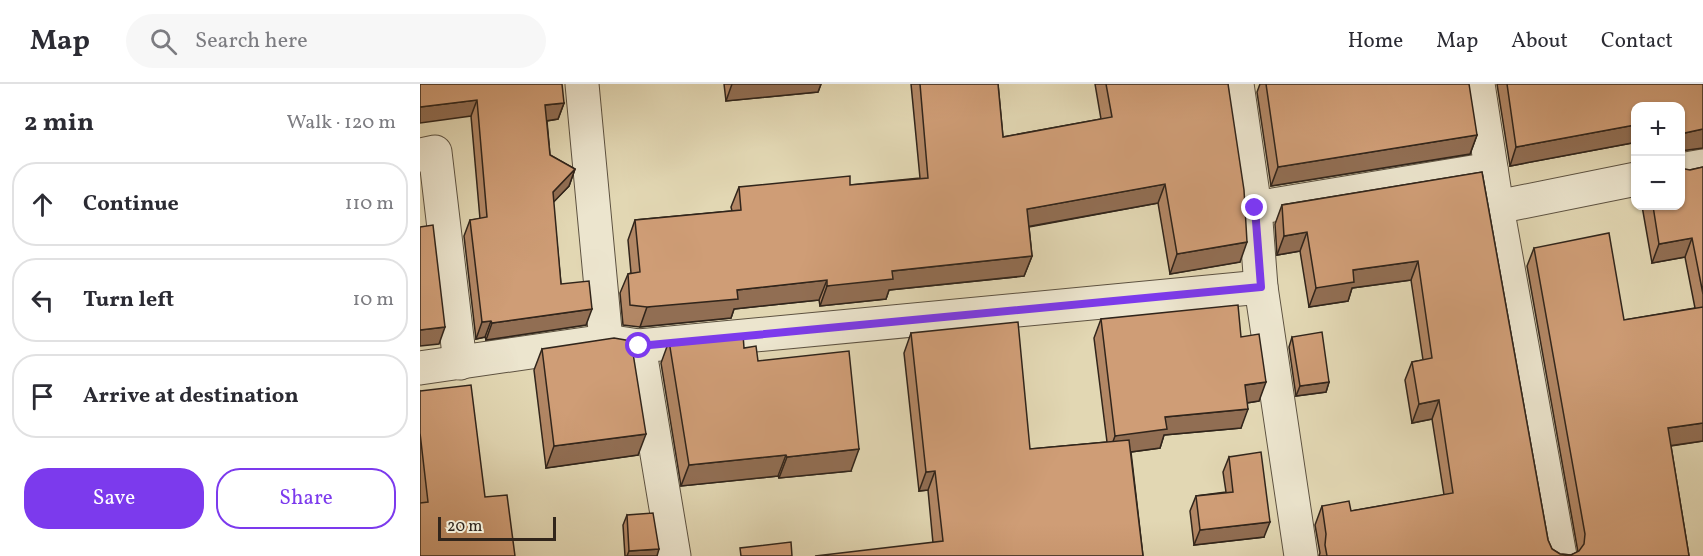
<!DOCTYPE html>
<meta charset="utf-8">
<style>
:root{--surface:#fff;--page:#f7f7f7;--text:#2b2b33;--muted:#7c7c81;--line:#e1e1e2;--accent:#7c3aed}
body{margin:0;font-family:Vollkorn,serif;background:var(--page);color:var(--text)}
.controls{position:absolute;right:18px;top:18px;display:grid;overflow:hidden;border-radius:12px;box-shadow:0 2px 4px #0004}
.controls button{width:54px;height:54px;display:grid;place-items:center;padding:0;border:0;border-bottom:2px solid var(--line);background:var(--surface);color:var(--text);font:30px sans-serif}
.scale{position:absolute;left:18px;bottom:15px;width:118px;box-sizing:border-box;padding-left:6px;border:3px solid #31251b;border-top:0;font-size:16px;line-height:21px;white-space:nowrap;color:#31251b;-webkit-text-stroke:4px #ece5ce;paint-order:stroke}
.stop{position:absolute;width:18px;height:18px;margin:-14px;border:4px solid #7c3aed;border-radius:50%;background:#fff}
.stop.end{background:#7c3aed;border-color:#fff;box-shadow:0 2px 6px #0008}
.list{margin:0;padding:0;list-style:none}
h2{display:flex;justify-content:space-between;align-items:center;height:78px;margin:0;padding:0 24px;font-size:26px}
h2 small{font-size:20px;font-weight:400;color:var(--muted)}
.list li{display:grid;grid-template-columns:39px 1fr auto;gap:18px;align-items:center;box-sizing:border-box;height:84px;margin:0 12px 12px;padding:0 12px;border:2px solid var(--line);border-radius:24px}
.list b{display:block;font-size:22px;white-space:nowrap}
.list em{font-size:20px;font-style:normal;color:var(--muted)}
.actions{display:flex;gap:12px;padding:18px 24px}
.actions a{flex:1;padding:14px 0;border:2px solid var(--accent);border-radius:24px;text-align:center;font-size:21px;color:var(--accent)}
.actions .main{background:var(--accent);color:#fff}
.icon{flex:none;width:33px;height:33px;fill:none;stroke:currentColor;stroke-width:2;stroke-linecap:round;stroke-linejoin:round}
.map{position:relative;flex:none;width:1283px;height:472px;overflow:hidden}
header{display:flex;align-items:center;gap:36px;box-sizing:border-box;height:84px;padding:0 30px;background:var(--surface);border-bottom:2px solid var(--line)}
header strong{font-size:28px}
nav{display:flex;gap:33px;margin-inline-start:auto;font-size:21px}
.search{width:420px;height:54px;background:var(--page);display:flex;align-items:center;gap:15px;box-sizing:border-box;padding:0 21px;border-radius:33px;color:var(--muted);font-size:22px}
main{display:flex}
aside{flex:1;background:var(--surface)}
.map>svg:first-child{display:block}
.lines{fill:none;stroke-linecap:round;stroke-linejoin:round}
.minor-casing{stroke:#5d5241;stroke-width:35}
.minor{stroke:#ece5ce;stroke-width:33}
.wall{fill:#b28765;stroke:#31251b;stroke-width:1.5}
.shaded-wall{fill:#916e53;stroke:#31251b;stroke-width:1.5}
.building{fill:#cf9d76;stroke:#31251b;stroke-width:1.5}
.route{stroke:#7c3aed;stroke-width:8}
</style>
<header>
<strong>Map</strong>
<div class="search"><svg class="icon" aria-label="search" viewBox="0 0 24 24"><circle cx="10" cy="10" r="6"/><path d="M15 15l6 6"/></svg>Search here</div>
<nav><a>Home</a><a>Map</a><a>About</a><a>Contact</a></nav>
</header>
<main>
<aside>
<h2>2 min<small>Walk · 120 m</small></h2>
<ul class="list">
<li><svg class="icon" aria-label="ahead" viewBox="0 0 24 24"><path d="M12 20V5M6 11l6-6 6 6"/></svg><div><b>Continue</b></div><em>110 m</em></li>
<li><svg class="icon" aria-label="left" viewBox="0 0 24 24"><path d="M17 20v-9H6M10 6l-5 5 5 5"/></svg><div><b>Turn left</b></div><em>10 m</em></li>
<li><svg class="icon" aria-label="arrive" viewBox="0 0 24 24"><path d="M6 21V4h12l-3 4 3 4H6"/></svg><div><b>Arrive at destination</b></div></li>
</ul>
<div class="actions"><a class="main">Save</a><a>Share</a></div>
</aside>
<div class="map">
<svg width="1283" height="472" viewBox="0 0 1283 472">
<rect width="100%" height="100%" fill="#e2d7b3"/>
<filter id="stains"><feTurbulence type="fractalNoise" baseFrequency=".00333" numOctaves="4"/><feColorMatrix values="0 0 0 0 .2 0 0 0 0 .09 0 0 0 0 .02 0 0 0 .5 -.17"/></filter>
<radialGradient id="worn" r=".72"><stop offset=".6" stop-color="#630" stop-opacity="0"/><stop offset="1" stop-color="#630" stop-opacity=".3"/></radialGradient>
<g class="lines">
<defs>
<g id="minor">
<polyline points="162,0 186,257"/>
<polyline points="817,0 835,124 841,203 881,472"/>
<polyline points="1058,0 1077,123 1140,472"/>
<polyline points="0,71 15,68 40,279"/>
<polyline points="1260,86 1283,82"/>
<polyline points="1077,123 1216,95"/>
<polyline points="835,124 1071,85"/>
<polyline points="219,262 254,472"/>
<polyline points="0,284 186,257 219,262 841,203"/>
</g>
</defs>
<use href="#minor" class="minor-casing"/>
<use href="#minor" class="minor"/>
</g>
<g class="wall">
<polygon points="0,0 144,19 138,35 127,37 130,71 155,85 149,102 133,118 141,200 166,241 66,256 65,253 56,255 44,152 50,136 60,135 51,32"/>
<polygon points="304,0 401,0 398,8 306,17"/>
<polygon points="491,0 578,0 583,53 681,35 675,0 808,0 820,178 750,190 738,119 609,143 612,172 604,192 469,206 466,215 400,222 399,216 314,225 311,234 220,243 203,241 200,209 208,190 211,189 208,156 215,136 312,127 311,123 319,103 430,101 500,94"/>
<polygon points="840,0 846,0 1057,51 1050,70 851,102 837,8"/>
<polygon points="1077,0 1283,0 1280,64 1260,67 1260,22 1215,22 1215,77 1212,59 1090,82"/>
<polygon points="1283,83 1283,357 1251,362 1269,472 899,472 900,469 895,441 902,422 931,427 1024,411 1012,335 992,339 985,296 992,278 1003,276 991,196 932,204 928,217 889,223 880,167 857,171 855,140 862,121 1062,88 1128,456 1132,465 1140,470 1151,471 1158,468 1107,182 1114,164 1204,236 1275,224 1265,173 1232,179 1222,122 1260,122 1270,86"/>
<polygon points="681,235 821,253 839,317 827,319 821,344 744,351 740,364 711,368 723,472 513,459 508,406 499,407 484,269 491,249 610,365 687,358 674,254"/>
<polygon points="872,253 909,298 906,308 876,312 869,263"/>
<polygon points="249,257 324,264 338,277 431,387 359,394 358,392 261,402 241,279"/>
<polygon points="122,265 218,371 126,384 114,286"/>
<polygon points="0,307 65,413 0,472"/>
<polygon points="809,373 844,453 774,461 770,427 776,412 806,408 803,388"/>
<polygon points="207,431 237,472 205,472 203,441"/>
</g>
<g class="shaded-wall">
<polygon points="312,0 401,0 398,8 306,17"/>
<polygon points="57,16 51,32 0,39 0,23"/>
<polygon points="144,19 138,35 119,38 125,21"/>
<polygon points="1215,41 1215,49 1212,59 1090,82 1096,63"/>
<polygon points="1283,45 1283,64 1260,67 1260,50"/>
<polygon points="1057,51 1050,70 851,102 858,83"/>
<polygon points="155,85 149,102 127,125 133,108"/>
<polygon points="745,100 738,119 600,144 607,125"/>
<polygon points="887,148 880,167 857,171 864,152"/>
<polygon points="1272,154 1265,173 1232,179 1239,160"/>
<polygon points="827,158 820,178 750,190 757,170"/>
<polygon points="612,172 604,192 469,206 466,215 400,222 407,202 472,187"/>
<polygon points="998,177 991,196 932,204 928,217 889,223 896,204 933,186"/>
<polygon points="407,196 399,216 314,225 311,234 220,243 227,223 317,206"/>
<polygon points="172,225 166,241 66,256 72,239"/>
<polygon points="71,237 65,253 56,255 62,238"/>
<polygon points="25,243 19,260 0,262 0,246"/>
<polygon points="846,298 839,317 819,320 825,301"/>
<polygon points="909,298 906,308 876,312 880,302"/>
<polygon points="1019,316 1012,335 992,339 999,320"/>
<polygon points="828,325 821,344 744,351 740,364 688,371 695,352 745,333"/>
<polygon points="1283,339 1283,357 1241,363 1248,344"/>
<polygon points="226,350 218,371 126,384 134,362"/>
<polygon points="439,365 431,387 359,394 367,373"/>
<polygon points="366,371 358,392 261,402 269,381"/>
<polygon points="515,387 508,406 499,407 506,388"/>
<polygon points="850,438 844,453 774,461 780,446"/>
<polygon points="239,465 237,472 207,472 209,467"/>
</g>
<g class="building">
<polygon points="0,0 142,0 144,19 125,21 130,71 155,85 133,108 141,200 169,197 172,225 72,239 71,237 62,238 50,136 67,133 57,16 0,23"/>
<polygon points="500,0 578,0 583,53 692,33 686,0 808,0 824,106 827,158 757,170 745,100 607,125 612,172 472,187 473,195 407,202 407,196 317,206 318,215 227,223 210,221 208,190 220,188 215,136 321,126 319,103 430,92 430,101 508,94"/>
<polygon points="846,0 1049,0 1057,51 858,83"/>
<polygon points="1087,0 1283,0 1283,45 1260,50 1260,22 1215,22 1215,41 1096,63"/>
<polygon points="1283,83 1283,210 1272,154 1239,160 1233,122 1260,122 1260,84 1270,86"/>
<polygon points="1062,88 1128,456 1132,465 1140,470 1151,471 1159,467 1164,460 1165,450 1114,164 1189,149 1204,236 1283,223 1283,339 1248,344 1269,472 907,472 905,461 906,450 902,422 929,417 931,427 1033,409 1019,316 999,320 992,278 1012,274 998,177 933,186 934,198 896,204 887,148 864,152 862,121"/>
<polygon points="13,141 25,243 0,246 0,143"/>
<polygon points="818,221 821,253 839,250 846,298 825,301 828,325 745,333 747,345 695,352 681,235"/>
<polygon points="598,238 610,365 709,356 723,472 395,472 523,457 515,387 506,388 491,249"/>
<polygon points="902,248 909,298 880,302 872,253"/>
<polygon points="323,250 324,264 336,262 338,277 429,267 439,365 367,373 366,371 269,381 249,257"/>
<polygon points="194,254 211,257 226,350 134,362 122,265"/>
<polygon points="51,301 65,413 87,411 95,472 0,472 0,419 8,418 0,349 0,307"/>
<polygon points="841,368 850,438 780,446 776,412 813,408 809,373"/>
<polygon points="233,429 239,465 209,467 207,431"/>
<polygon points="371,458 372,472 321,472 320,464"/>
</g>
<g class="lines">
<polyline class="route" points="219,262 841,203 835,124"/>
</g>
<rect width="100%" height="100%" filter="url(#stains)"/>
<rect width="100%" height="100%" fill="url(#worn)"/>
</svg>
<div class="controls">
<button>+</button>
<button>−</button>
</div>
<div class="scale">20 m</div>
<div class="stop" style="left:219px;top:262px"></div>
<div class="stop end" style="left:835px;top:124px"></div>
</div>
</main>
